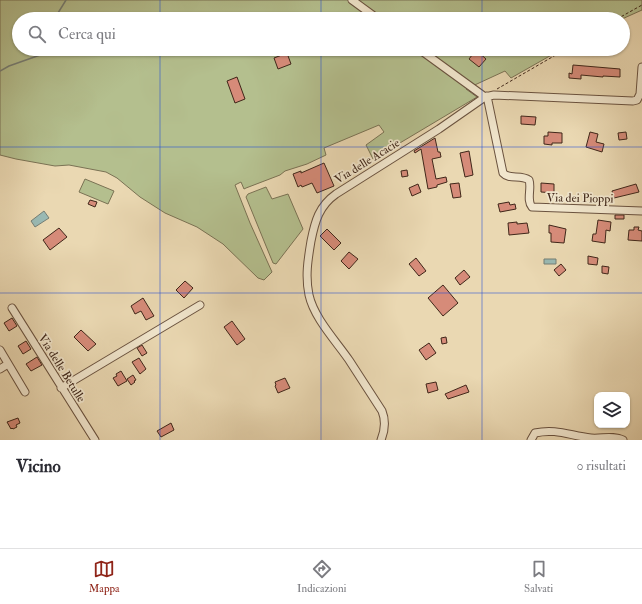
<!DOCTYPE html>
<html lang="it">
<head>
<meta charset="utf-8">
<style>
	body { margin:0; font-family:"IM FELL Double Pica",serif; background:#f7f7f7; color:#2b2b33 }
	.controls { position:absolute; right:12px; bottom:12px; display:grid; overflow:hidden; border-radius:8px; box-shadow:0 1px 3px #0004 }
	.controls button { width:36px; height:36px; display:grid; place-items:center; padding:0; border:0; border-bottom:1px solid #e1e1e2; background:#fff; color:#2b2b33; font:20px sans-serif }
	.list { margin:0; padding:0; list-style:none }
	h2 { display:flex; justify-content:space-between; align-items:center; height:52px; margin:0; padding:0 16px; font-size:17px }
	h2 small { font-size:13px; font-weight:400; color:#7c7c81 }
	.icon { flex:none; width:22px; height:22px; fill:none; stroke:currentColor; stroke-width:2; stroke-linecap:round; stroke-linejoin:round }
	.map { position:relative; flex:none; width:642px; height:440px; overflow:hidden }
	.search { position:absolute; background:#fff; box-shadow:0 1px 3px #0004; left:12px; right:12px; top:12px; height:44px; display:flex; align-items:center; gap:10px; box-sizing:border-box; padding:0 14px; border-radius:22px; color:#7c7c81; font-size:15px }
	.sheet { height:108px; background:#fff }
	nav { display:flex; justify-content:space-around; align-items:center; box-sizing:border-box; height:56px; border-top:1px solid #e1e1e2; background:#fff; font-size:11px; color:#7c7c81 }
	nav a { display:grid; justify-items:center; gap:2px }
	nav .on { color:#8f2418 }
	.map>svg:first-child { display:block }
</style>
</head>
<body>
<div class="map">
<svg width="642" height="440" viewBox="0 0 642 440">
	<rect width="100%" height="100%" fill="#ead8b2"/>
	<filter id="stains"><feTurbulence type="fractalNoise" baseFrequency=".005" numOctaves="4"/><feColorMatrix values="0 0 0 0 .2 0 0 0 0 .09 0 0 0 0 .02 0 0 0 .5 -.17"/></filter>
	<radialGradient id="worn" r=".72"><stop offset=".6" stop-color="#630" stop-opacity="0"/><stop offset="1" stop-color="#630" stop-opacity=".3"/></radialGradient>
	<path fill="#b4bf8e" stroke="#7a7254" d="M0,0h642v10l-20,9h-603v30h543l-51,29 -6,-7 -39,18 11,8 -104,62 -7,-14 18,-13 -5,-7 -55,23 2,7 -19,9 -22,7 -5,4 -34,13 -2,1 -3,-7 -6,3 15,38 22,49 -8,8 -6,-2 -35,-34 -26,-17 -32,-14 -25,-16 -23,-19 -11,-6 -37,-7 -14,1 -39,-7 -16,-4z
		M85,179l29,12 -6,13 -29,-12z
		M266,187l6,12 16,-5 15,35 -27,35 -3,-1 -27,-66 2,-3z"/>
	<path fill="#99b9b3" stroke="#757e75" d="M44,211l5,7 -14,9 -4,-6z
		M544,259h12v5h-12z"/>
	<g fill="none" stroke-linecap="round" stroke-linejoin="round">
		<path stroke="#757e75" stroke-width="1.5" d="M58,19v-6l8,-13
			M0,71l9,-5 48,-17"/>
	</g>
	<path fill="#d68b79" stroke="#3f2619" d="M476,50l10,9 -7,8 -10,-8z
		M287,53l4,11 -13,5 -4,-11z
		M573,65l47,4v8l-17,-1v1l-22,-2v4l-12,-1v-5l3,1z
		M237,77l8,22 -10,4 -8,-22z
		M521,116l15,1 -1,8 -14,-1z
		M548,132l14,1v10h-10v2l-8,-1v-8h4z
		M590,132l8,2 -2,8 8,2 -2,8 -16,-5z
		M626,132l1,7 -8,1 -1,-7z
		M435,138l3,14h2l1,5 -9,2 4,20 10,-2 1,5 -10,3v2l-9,2 -7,-40 -6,4 -1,-2z
		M469,151l4,24 -8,2 -5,-24z
		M324,163l10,23 -17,7 -5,-10 -10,4 -1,-2 -3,2 -5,-13 8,-3v2z
		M407,170l1,6 -6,1 -1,-6z
		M459,183l2,14 -8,1 -3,-14z
		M541,183l13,1v9l-13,-1z
		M418,184l3,8 -9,4 -3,-8z
		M636,184l3,8 -25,6 -2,-7z
		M90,200l7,2 -2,5 -7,-3z
		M509,202l1,3 5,-1 1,5 -16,3 -2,-8z
		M615,215h9v4h-9z
		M598,220l13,2 -1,9 -4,-1 -1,13 -13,-2 1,-7h3z
		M517,222v2l10,-1 2,10 -20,2 -1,-12z
		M549,225l17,4 -2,14 -13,-1v-9h-2z
		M634,227h5l-1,3 4,1v10l-14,-1 1,-10h5z
		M59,228l8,9 -17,13 -7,-10z
		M327,229l14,14 -7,7 -14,-14z
		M349,252l9,7 -9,10 -8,-8z
		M588,256l10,2 -1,7 -9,-1z
		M416,258l10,13 -7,5 -10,-12z
		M561,264l5,6 -7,6 -5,-6z
		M602,266l7,1 -1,7 -6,-1z
		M464,270l6,7 -10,8 -5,-7z
		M185,281l8,7 -9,10 -8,-8z
		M443,285l15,18 -15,13 -15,-18z
		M143,298l11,18 -8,4 -5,-9 -6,3 -4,-8z
		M12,318l5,8 -8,5 -5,-8z
		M232,321l13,18 -8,6 -13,-18z
		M81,330l15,14 -8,7 -14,-14z
		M446,337l1,6 -5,1 -1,-6z
		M26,341l5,8 -8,5 -5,-8z
		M429,343l7,10 -10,7 -7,-10z
		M142,345l5,8 -5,3 -5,-8z
		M37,357l5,8 -11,6 -5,-7z
		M139,358l7,11 -6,5 -8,-12z
		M121,371l6,10 -9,5 -5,-8 4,-2 -1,-2z
		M133,375l3,5 -2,1 1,1 -4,3 -4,-6z
		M285,378l5,10 -12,5 -3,-7 1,-1 -1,-3z
		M436,382l2,8 -10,3 -2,-9z
		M466,385l3,7 -21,7 -3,-5z
		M18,418l2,5 -4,2 1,2 -4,2 -1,-1 -1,1 -4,-7z
		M171,423l3,7 -13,7 -4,-6z"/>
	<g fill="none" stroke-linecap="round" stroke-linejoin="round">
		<defs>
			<path id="minor" d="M352,0l26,19
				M419,49l66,48
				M487,96l16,77c6,7 18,1 26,7 3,8 -3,20 3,27l110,4
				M12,308l83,132
				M0,350l25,42
				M0,369l8,-5
				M61,388l139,-83
				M381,440c4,-10 5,-19 1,-29 -11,-17 -22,-34 -33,-51 -13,-19 -35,-42 -40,-65 -4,-19 -1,-36 2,-54 4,-20 8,-35 25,-47l103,-65 46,-32 9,-2 139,6 4,-1 3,-6 2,-27
				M531,440l4,-7c21,-5 36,3 56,5 11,1 22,-3 32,2"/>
		</defs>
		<use href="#minor" stroke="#6a523f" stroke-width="9"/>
		<path stroke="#3f2619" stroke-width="1" stroke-dasharray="3 2" stroke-linecap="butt" d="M617,19l25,-14
			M497,89l69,-40"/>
		<use href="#minor" stroke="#f1e6cd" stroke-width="7"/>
	</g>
	<path fill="none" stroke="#1d4ed8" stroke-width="1" stroke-opacity="0.55" d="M160,0v19M321,0v19M482,0v19M160,49v391M321,49v391M482,49v391M0,147h642M0,293h642"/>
	<g text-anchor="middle" stroke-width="3.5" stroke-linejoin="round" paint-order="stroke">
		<g font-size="12" fill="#3f2619" stroke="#f1e6cd">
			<text transform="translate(367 161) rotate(-32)" y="4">Via delle Acacie</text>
			<text transform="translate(580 198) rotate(1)" y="4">Via dei Pioppi</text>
			<text transform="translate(62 368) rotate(58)" y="4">Via delle Betulle</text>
		</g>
	</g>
	<rect width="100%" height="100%" filter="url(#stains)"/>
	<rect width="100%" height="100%" fill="url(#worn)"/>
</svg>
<div class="controls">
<button><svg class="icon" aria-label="layers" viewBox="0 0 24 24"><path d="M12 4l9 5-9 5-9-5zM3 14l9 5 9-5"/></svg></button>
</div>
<div class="search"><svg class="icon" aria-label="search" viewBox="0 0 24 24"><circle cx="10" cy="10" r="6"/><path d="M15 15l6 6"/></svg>Cerca qui</div>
</div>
<section class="sheet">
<h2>Vicino<small>0 risultati</small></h2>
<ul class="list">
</ul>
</section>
<nav>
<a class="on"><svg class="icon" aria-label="map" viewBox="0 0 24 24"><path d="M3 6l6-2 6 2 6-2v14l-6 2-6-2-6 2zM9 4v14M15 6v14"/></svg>Mappa</a>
<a><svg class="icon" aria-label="directions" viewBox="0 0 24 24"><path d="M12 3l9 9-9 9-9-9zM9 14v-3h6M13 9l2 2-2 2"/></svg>Indicazioni</a>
<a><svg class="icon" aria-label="saved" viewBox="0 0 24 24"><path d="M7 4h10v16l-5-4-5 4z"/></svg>Salvati</a>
</nav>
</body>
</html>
